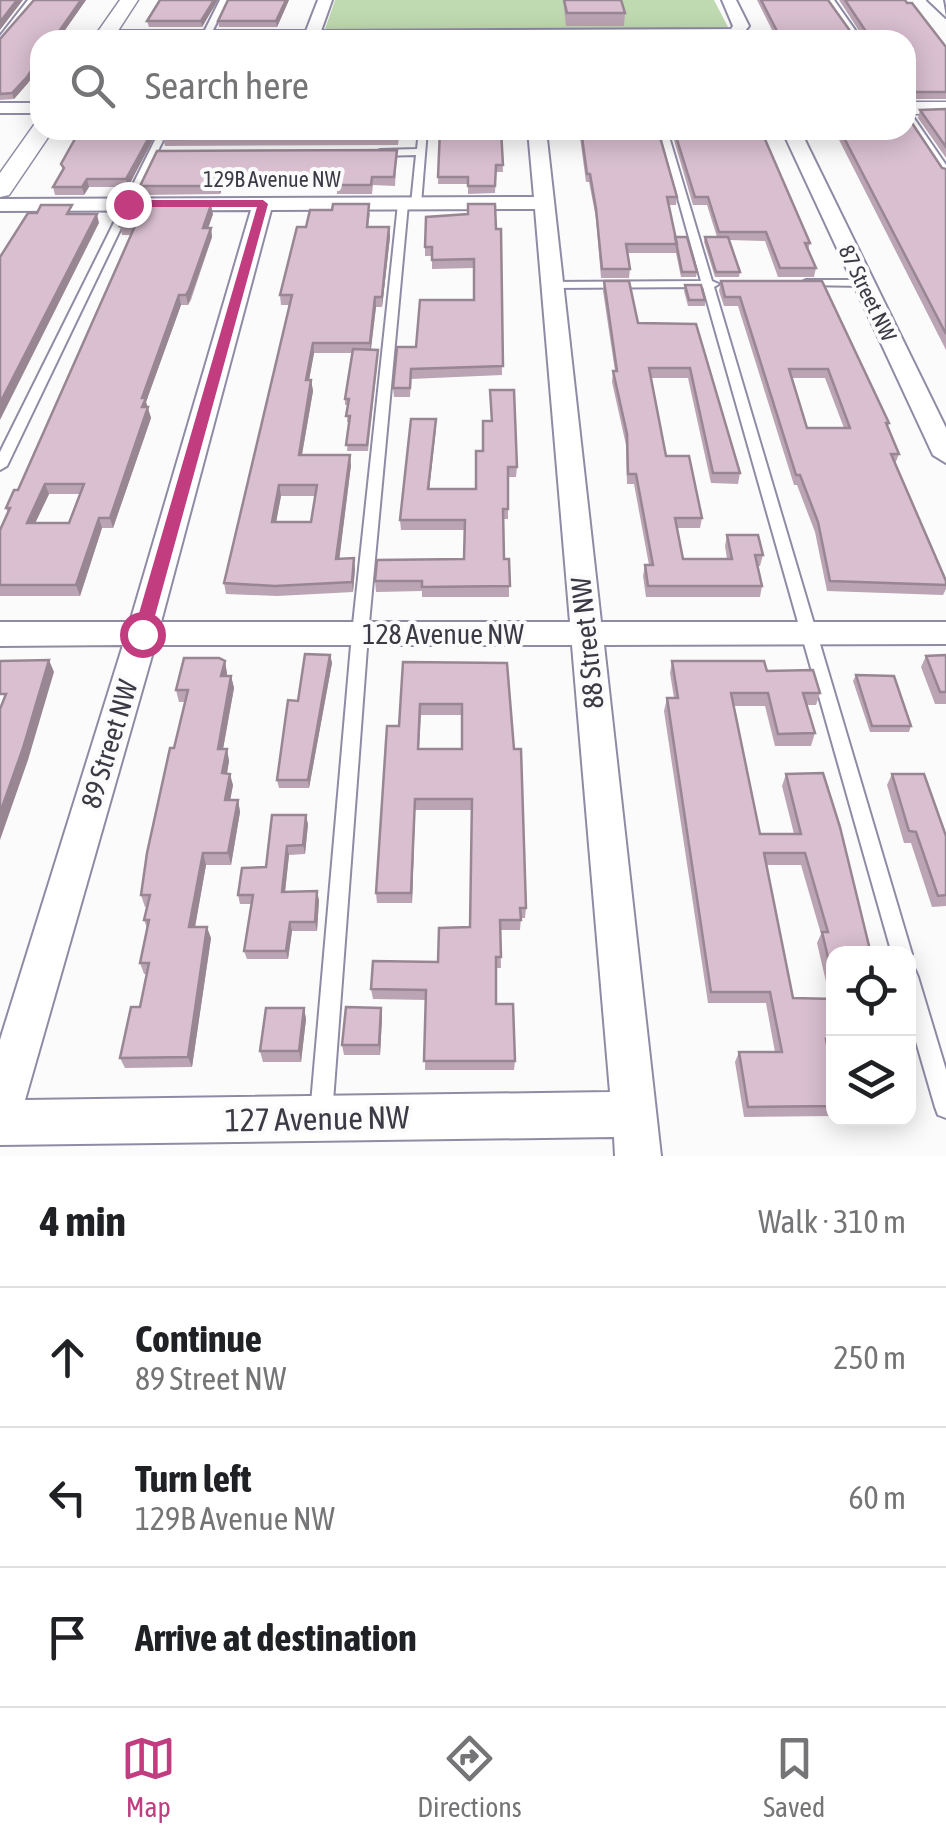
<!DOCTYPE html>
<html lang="en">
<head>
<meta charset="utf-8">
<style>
	body { margin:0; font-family:"Asap Condensed",sans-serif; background:#f2f2f2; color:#202124 }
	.controls { position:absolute; right:30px; bottom:30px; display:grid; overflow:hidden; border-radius:20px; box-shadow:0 5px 25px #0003 }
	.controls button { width:90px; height:90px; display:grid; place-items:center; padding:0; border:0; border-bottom:2px solid #e0e0e0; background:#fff; color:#202124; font:50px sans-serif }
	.stop { position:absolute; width:30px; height:30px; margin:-22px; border:8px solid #c13d80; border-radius:50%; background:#fff }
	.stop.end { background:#c13d80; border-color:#fff; box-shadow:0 2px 10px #0008 }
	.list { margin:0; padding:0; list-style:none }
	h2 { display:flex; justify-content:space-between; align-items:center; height:130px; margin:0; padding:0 40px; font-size:42px }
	h2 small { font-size:32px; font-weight:400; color:#757577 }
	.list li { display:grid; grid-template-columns:65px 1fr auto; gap:30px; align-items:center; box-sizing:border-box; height:140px; padding:0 40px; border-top:2px solid #e0e0e0 }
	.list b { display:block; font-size:38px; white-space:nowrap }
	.list p { margin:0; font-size:32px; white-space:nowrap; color:#757577 }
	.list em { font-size:32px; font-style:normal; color:#757577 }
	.icon { flex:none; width:55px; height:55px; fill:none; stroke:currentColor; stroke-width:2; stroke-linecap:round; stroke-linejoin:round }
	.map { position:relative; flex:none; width:946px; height:1156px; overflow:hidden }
	.search { position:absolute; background:#fff; box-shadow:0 5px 25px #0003; left:30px; right:30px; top:30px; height:110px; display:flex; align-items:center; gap:25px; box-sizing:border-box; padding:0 35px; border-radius:30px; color:#757577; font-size:38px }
	.sheet { height:550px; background:#fff }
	nav { display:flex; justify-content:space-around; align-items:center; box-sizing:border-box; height:140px; border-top:2px solid #e0e0e0; background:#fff; font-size:28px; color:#757577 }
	nav a { display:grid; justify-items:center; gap:5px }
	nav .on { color:#c13d80 }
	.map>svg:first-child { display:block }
</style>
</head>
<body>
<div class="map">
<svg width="946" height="1156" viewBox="0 0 946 1156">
	<rect width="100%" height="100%" fill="#fbfbfb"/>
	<path fill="#bfd9b0" d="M335,0h379l14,27 -9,3 -387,1 -7,-2z"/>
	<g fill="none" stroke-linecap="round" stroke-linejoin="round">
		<defs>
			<path id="service" d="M28,0h8l-36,43v-7z
				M220,0h8l-20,40h-8z
				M826,0h8l28,40h-8z
				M906,110l3,1 37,54v10l-3,-1 -37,-55z
				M160,130h8l-161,336 -7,4v-18z
				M419,130h8l-6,74 -5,3 -5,-3 5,-49 -36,1 -5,-3 5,-3 37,-1z
				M659,130h8l45,151 7,3 -5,3 198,667 -4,7v-7h-16l-189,-667 -151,1 -6,-3 6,-3 149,-1z
				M403,201l5,3 -40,430 -36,481 -3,8 -8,3 -8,-3 -3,-8 42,-481 46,-430z
				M806,280h58l6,3 -6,3 -62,-1 -2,-2z
				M908,968l7,2 3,7 28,93v48l-8,-3 -3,-8 -27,-93z"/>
			<path id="minor" d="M318,0h14l-11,31 410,-2 2,-3 -11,-26h14l13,26 -8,10 -24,4h-614l-6,-4 8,-5h201z
				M928,0h15l3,17z
				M0,103h40v10h-40z
				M528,130h18l55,492h345v22l-342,1 57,511h-46l-1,-19 -614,8v-105l123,-395 -123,1v-24h130l121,-412 -251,1v-12l534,-2zM535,209l35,413h-409l110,-412zM155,645h417l38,447 -585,8z
				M782,130h18l146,298v35l-13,-8z"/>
			<path id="tertiary" d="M120,0h18l-26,40h-20z
				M906,102h40v12h-40z
				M40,124v6h13l-44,65 -9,2v-24l34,-48z"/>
		</defs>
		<use href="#service" stroke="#908ba5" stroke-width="4"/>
		<use href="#minor" stroke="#908ba5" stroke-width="4"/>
		<use href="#tertiary" stroke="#908ba5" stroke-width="3"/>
		<use href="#service" fill="#fff" fill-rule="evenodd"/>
		<use href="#minor" fill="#fff" fill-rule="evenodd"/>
		<use href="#tertiary" fill="#fff" fill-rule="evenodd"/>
	</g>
	<path fill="#bba4b3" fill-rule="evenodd" d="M34,0h52l-28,40h-18v27l-12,16 -14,16 -14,1v-61z
		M160,0h58l-16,27h-53l-2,-6z
		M289,0l-12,27h-58l-1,-6z
		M563,0h58l4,13 -1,13h-58z
		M757,0h71l25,35 8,-1 -22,-34h66l41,47v52h-40v-59l-131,-4z
		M946,109v49l-28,-40 2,-8z
		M80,130h78l-30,57h-39l-5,8h-29l-2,-8 10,-17 -2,-6z
		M430,130h71l2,42h-7l-1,21 -27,1v-10h-30l2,-53z
		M579,130h79l19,67 -1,8h-8l7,32 22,35 -1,5h-15l-5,-24h-48l2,16 -1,9h-28l-5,-60 -7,-36h-3z
		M671,130h90l49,113 -2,7 8,18 -2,9h-36l-13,-36 -36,-1 11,32 -1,5h-24l-11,-35 1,-5h12l-10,-32h-14z
		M834,130h72l36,38 4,1v181z
		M400,131l-2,14 -233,1 -2,-7z
		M397,150l-2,36 -22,-1 -1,9h-35v-12l-113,1 -4,11 -78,1 -2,-9z
		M370,213l-2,14h21l1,10 -8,70h-6l-5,43 7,6 -10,95h-21l2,-29h-2l1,-17h-3v-6l7,-46h-38l-5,27h2l2,11 -11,64 49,10 -12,94 16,10 -2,23 -76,4 -51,-2 -2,-11 66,-278h-9l-1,-10 26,-68zM281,496h34l-4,26h-35z
		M213,214l-5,14h3l1,9 -21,63 -3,5h-7l-35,97 5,16 -38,110h-11l-22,68h-80v-66l8,-17 -2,-5 12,-18 113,-255h-9l-2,-9zM49,494h31l-11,29h-34z
		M496,229h5l1,146 -91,4 -1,18h-16l-1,-9 23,-41 58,-47v-32l-42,1v-13h-7v-9z
		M604,281l34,42 58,1 44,149 -2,11 -27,-1 -23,-105h-37l15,78 36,62 -2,10h-23l6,31h44l-2,-13 2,-11 36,20 -3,11h-3l5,20 -2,11h-114l-3,-21 2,-11h4l-15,-81h-7l-1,-39 -14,-63 1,-11h2l-12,-80z
		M721,281h101l67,142 -1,4 11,27 -4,10 51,117v8l-3,6 -116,-4 -12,-59 -18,-47h-3l-56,-179h-14l-5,-15zM792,378h33l19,50h-37z
		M685,285l20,15v6h-17l-4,-15z
		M490,390l27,77 -1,10h-8v42h-5l1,40h5v38h-87v-6l-46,1 -1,-11 89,-22 1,-29h-64l-1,-10 36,-101 -7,70h47l7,-38 8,-30z
		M330,655l2,8 -23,125h-30l-2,-8 21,-79z
		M946,655v49h-11l-14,-37 5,-11z
		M225,661l2,15h4l3,12 -11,61h4l2,12 -2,12 6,12 -3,15h8l2,12 -9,53h-25l-11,62 16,11 -19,129 -67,1 -5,-10 20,-51 6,-33h-2l-4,-11 7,-35 -3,-8 3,-13h-2l-4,-12 45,-193h-7l-3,-12z
		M672,661l95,10 53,22 -4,12h-10l9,28 -4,13h-36l-10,-40h-32l27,128h34l-12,-48 4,-12 48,180v96h-6l6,30 -1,36 -89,1 -9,-55 4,-10h36l-9,-49h-58l-44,-292 3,-13h7l-4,-25zM766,865h35l20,69 -4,9 13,56 -37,-1z
		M403,662l104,1 19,245 -1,10h-4l-1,12h-20l1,38h-5v36l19,57 -1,9h-89l1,-70 -53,-1 -2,-10 67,-27 32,-35 2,-117h-57l-3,93h-35l-1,-10 23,-167zM421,715h41v34h-43z
		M856,675l55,51 -2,6h-39l-17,-51z
		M892,774l54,62v70l-14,1 -21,-64h-7l-17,-58z
		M308,824l-3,30 -16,1 -4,37 34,8 -2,31h-25l-4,28h-41l-3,-8 8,-47h-12l-2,-9z
		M304,1008l2,11 -5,43h-38l-3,-11z
		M381,1008l1,10 -2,37h-36l-2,-10z"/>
	<path fill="#988692" d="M17,0h6l-23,30v-8z
		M81,0h5l-28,40h-5z
		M214,0h4l-16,27 -1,-6z
		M286,0h3l-12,27 -1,-6z
		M40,58v9l-12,16 -14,16 -2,-6z
		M153,130h5l-30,57 -2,-8z
		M222,174l2,9 -4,11 -2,-8z
		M87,179l2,8 -5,8 -2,-8z
		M211,205l2,9 -8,23 -2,-9z
		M97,214l2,9 -99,197v-17z
		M389,227l1,10 -8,70v-10z
		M211,228l1,9 -24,68 -2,-10z
		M179,295l2,10 -35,97 5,16 -38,110 -3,-10 35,-100 -3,-20z
		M375,297l1,10 -6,47v-11z
		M313,343l1,10 -7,38 -1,-11z
		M311,380l2,11 -13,74 -1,-10z
		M436,419v10l-8,70v-10z
		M350,455l1,10 -13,105 -2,-11z
		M45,484l4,10 -19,40 -3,-11z
		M279,485l2,11 -7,37 -2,-11z
		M99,518l3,10 -22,68 -4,-11z
		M354,558l1,11 -2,23 -1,-10z
		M330,655l2,8 -23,125 -1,-8z
		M49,660l5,12 -26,88 -28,80v-27z
		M225,661l2,12 -3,15 -3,-12z
		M231,676l3,12 -13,72 -3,-11z
		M227,749l2,12 -4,24 -3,-12z
		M230,774l3,11 -5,27 -3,-12z
		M415,799v11l-3,93 -1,-10z
		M238,800l2,12 -9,53 -3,-12z
		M306,815l2,9 -3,30 -2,-9z
		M287,846l2,9 -5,46 -2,-9z
		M203,853l3,12 -13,73 -4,-11z
		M317,891l2,9 -2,31 -2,-9z
		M290,922l2,9 -4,28 -2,-8z
		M207,927l4,11 -19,129 -4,-10z
		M304,1008l2,11 -5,43 -2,-11z
		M381,1008l1,10 -2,37 -1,-10z"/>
	<path fill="#d9bfd0" stroke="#988692" stroke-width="2.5" fill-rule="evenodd" d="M0,0h17l-17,22z
		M34,0h47l-28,40h-13v18l-13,19 -15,16 -12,1v-55z
		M160,0h54l-13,21h-54z
		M228,0h58l-10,21h-58z
		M564,0h57l4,13h-58z
		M761,0h67l25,35 14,-2 -22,-33h60l2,3h5l34,44v45h-40v-52h-156l29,-5z
		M570,36l105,4h-105z
		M138,37l230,3h-232z
		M946,109v38l-26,-37z
		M906,114l36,54 4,1v165l-106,-204h66z
		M80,130h73l-27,49h-39l-5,8h-29l11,-19 -3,-4z
		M167,130h232l-1,8 -235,1z
		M440,130h61l2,35h-7l-1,21h-27v-9h-30z
		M581,130h77l19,67h-10l10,47h-51l4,25h-28l-6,-60 -6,-35h-3z
		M674,130h87l49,113h-5l11,25h-36l-14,-36h-47l-11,-35h-13z
		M397,150l-3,27h-22l-1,8h-34l2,-11h-117l-4,12h-78l17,-35z
		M333,204h36l-2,23h22l-7,70h-7l-5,46h-57l-7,37h5l-12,75h51l-14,104 18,-1 -2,24 -77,4 -51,-3 68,-288h-12l17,-68h9l4,-17h22zM279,485h38l-6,37h-39z
		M468,204h27l1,25h5l2,137 -92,3 -1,19h-17l4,-41h19l4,-47h54v-41l-42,1v-13h-7l1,-30 42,-3z
		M41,205h31l-5,9h30l-97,189v-146l28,-44h9z
		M130,205h81l-8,23h8l-22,62 -3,5h-7l-37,103h4l-4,9h6l-38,111h-11l-23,67h-76v-55l10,-22h-4l8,-18h4l117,-264h-15zM45,484h39l-15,39h-42z
		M675,237h12l10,35h-15z
		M705,237h23l12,35h-24z
		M604,281h25l9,42 58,1 44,149h-27l-23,-105h-41l17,88h23l13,62h-27l8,41h49l-5,-24h31l5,20h-8l7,31h-114l-3,-21h8l-17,-91h-8l-1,-40 -14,-63h4z
		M721,281h101l67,142h-3l13,31h-8l55,127v4l-116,-4 -12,-59 -18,-47h-4l-56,-178h-15zM789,369h39l22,59h-43z
		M685,285h16l4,15h-16z
		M353,349l25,1 -11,95h-21l4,-29h-4l3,-17h-4z
		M490,390h24l3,77h-9v42h-5l1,50h5l1,27 -88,1v-6h-47l2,-21 87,-1 1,-39h-65l11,-101h25l-8,70h48v-38h7v-30h9z
		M305,654l25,1 -22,125h-31l11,-80 10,1z
		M946,655v37h-6l-14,-36z
		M184,658h35l6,3 -4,15h10l-13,73h9l-5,24 8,1 -5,26h13l-10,53h-25l-14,74h18l-19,130 -68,1 11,-51h9l9,-44h-9l9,-43h-5l6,-25h-9l6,-42 23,-105h4l14,-58h-12z
		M49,660l-26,88 -23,65v-104l6,-15h-6v-33z
		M672,661h92l3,10 46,-1 7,23h-17l12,40 -37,1 -10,-41h-37l29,141h41l-15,-60 37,-1 17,54 31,127h-37v29l-12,-51h6l-23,-79h-41l29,145 41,1v40h-8l8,41v26l-86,1 -9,-55h43l-12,-60h-59l-44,-294h11z
		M403,662l104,1 7,86h7l5,159h-6l1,12h-21l1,37h-5v47h17l2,57h-91l2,-71 -55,-1 2,-28 65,1 1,-34 31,-1 2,-128h-57l-4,94h-35l11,-167h12zM420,704h42v45h-44z
		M856,675l38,1 17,50h-39z
		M892,774h32l22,62v59l-8,1 -22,-64 -7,-1z
		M272,815h34l-3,30 -16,1 -5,46 35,-1 -2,31h-25l-4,29h-42l9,-56h-15l4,-27 24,-1z
		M346,1007l35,1 -2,37h-37z
		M266,1008h38l-5,43h-39z"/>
	<path fill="#c13d80" d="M263,200l5,4 -118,430 -8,6 -9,-6 124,-427h-129l-6,-3 6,-4z"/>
	<g text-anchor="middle" stroke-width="8" stroke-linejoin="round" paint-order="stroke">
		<g font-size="22" fill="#3c3a45" stroke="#fbfbfb">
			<text x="272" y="187">129B Avenue NW</text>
			<text transform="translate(868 293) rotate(64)" y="8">87 Street NW</text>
		</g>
		<g font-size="28" fill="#3c3a45" stroke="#fbfbfb">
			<text x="443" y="644">128 Avenue NW</text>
			<text transform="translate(587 643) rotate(-96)" y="10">88 Street NW</text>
			<text transform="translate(109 744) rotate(-73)" y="10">89 Street NW</text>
		</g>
		<g font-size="32" fill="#3c3a45" stroke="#fbfbfb">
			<text transform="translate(317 1119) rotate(-1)" y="11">127 Avenue NW</text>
		</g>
	</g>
</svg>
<div class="controls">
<button><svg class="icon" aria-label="locate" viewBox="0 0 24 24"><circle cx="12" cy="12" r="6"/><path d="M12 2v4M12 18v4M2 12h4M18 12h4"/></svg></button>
<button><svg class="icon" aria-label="layers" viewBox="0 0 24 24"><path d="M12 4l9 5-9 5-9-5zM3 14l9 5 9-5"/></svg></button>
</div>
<div class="stop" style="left:142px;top:634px"></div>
<div class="stop end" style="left:128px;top:204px"></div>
<div class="search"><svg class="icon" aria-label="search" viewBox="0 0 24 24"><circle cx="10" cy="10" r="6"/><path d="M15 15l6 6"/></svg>Search here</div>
</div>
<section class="sheet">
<h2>4 min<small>Walk · 310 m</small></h2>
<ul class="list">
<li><svg class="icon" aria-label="ahead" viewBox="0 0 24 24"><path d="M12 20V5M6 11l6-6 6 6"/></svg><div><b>Continue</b><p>89 Street NW</p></div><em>250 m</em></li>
<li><svg class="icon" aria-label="left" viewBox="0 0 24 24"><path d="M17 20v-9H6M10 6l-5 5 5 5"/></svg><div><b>Turn left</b><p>129B Avenue NW</p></div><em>60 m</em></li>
<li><svg class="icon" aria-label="arrive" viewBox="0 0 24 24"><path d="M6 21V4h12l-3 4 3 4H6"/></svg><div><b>Arrive at destination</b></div></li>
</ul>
</section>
<nav>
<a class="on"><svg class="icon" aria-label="map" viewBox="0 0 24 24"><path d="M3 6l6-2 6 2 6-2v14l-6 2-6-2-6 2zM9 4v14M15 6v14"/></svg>Map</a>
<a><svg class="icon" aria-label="directions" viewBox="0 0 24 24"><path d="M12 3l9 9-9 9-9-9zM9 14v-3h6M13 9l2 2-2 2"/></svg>Directions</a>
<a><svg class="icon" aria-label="saved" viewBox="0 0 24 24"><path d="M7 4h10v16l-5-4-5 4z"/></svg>Saved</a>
</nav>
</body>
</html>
